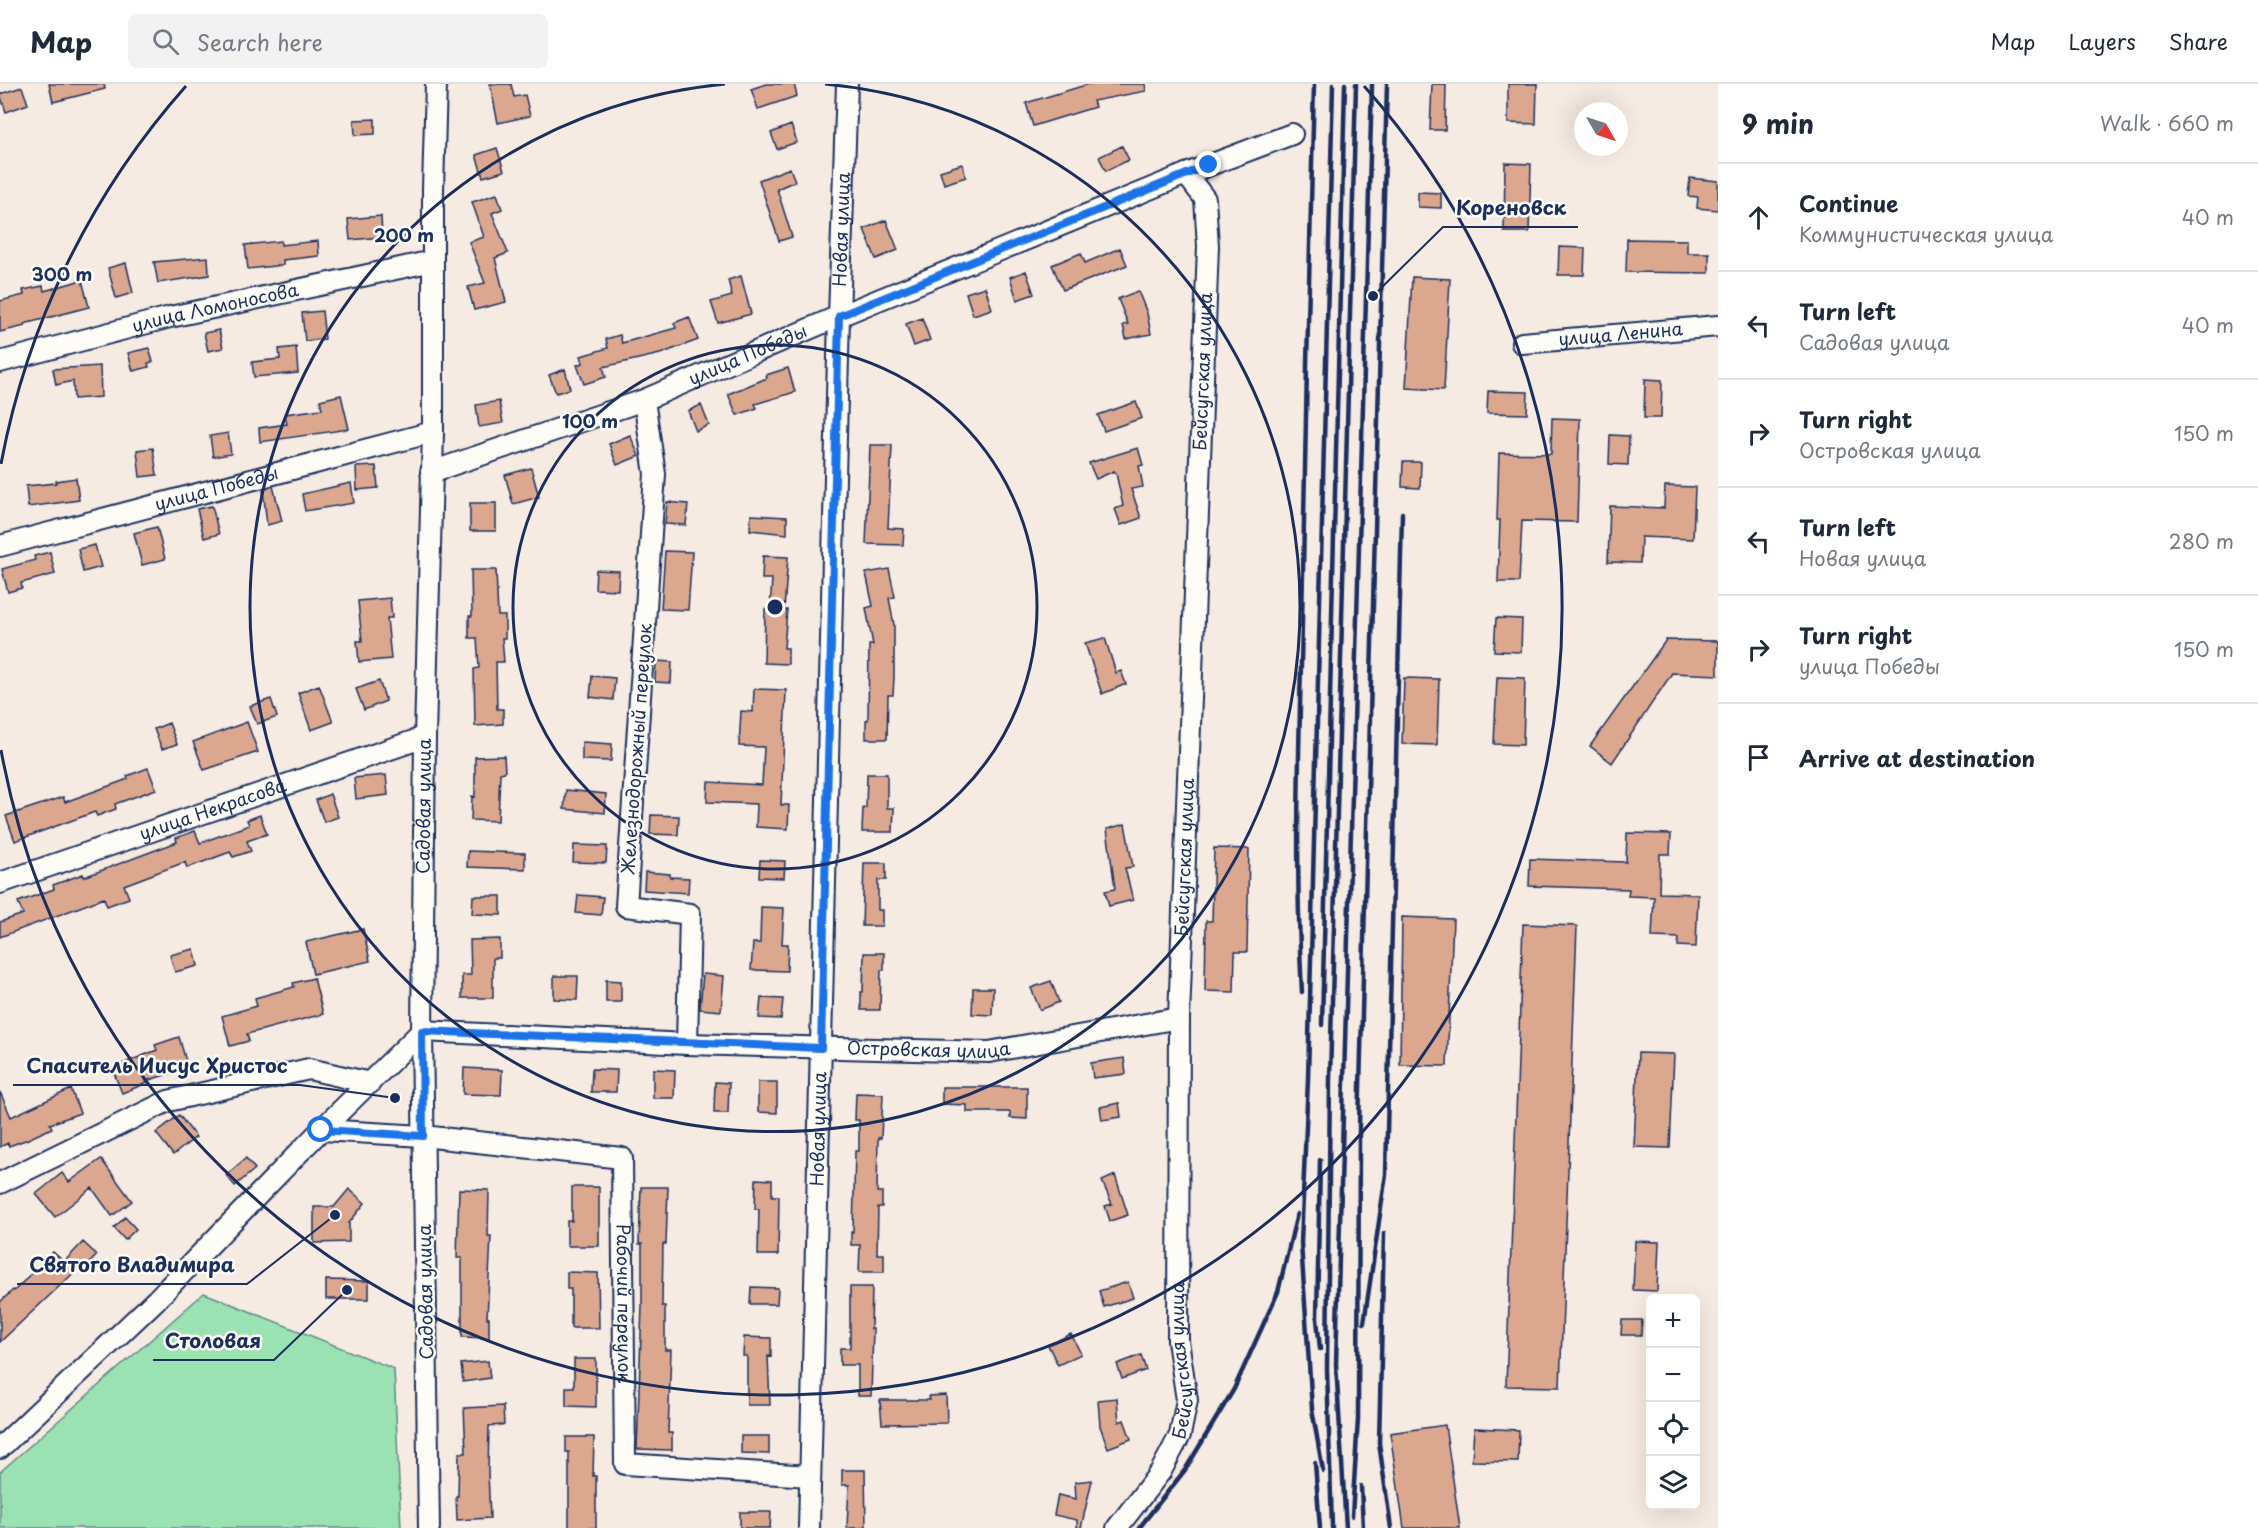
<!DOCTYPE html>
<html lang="en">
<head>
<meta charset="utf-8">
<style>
	body { margin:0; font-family:"Playpen Sans",sans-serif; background:#f2f2f3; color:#1f2937 }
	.controls { position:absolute; right:18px; bottom:18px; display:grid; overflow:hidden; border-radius:9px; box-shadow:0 6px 24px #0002 }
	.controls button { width:54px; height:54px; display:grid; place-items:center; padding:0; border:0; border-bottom:2px solid #e0e1e3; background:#fff; color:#1f2937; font:30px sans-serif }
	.compass { position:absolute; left:1574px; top:18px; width:54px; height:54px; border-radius:50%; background:#fff; box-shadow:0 6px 24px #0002; rotate:129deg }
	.stop { position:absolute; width:18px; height:18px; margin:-14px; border:4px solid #1a73e8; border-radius:50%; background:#fff }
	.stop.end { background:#1a73e8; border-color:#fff; box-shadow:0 2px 6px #0008 }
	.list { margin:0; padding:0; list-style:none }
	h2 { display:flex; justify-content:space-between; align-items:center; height:78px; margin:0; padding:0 24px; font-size:26px }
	h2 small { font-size:20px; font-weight:400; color:#747a83 }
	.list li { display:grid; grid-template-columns:39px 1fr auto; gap:18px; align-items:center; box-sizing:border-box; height:108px; padding:0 24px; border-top:2px solid #e0e1e3 }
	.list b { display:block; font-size:22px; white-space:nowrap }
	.list p { margin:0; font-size:20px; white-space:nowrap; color:#747a83 }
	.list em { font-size:20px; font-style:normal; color:#747a83 }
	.icon { flex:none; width:33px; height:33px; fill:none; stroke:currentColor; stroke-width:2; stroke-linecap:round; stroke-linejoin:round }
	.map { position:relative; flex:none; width:1718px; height:1444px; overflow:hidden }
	header { display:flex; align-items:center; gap:36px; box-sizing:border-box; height:84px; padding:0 30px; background:#fff; border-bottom:2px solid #e0e1e3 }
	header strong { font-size:28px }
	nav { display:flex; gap:33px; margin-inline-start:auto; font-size:21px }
	.search { width:420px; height:54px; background:#f2f2f3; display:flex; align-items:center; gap:15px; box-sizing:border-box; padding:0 21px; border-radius:9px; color:#747a83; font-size:22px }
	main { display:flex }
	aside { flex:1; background:#fff }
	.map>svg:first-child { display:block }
</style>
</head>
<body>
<header>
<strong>Map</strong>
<div class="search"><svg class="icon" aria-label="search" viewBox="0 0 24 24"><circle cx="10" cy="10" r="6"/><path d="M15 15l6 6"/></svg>Search here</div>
<nav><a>Map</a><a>Layers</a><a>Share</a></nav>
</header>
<main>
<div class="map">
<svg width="1718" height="1444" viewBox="0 0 1718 1444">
	<rect width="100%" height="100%" fill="#f6ebe2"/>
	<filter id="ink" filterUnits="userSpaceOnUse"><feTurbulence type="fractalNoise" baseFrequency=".0167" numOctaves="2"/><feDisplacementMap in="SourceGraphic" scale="12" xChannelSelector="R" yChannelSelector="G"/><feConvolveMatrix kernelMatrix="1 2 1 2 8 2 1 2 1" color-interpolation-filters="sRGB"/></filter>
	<g filter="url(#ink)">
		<path fill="#9ae2b1" stroke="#5a8888" stroke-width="1.5" d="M204,1209l190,76 7,159h-401v-56z"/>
		<path fill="#dba88f" stroke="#1b2f5e" stroke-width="1.5" d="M49,0h55l1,5 -52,13z
			M490,0h21l3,13 11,-2 5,21 -32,7z
			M766,0h28l3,12 -39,13 -7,-20z
			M1089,0h56l1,7 -53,10 2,6 -62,19 -7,-23z
			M1432,0h14l-1,46h-15z
			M1508,0h29l-1,40 -28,-1z
			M22,3l6,17 -22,8 -6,-18z
			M375,35v15l-20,1 -1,-15z
			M791,41l6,17 -20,7 -6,-16z
			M1122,62l7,14 -23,11 -7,-14z
			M497,64l7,23 -21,6 -7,-22z
			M1505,79l26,1 -2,68h-25z
			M962,80l4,13 -22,7 -4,-13z
			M790,84l5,13 -18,8 15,48 -13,4 -20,-61z
			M1690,94l28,3v29l-21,-2 1,-11 -10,-1z
			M1418,108l23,1v15l-23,-1z
			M497,110l5,15 -10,4 16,40 -13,5 11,44 -32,8 -6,-23 17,-4 -16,-41 15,-5 -12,-35z
			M381,132l1,21 -32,3 -2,-21z
			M886,136l12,30 -22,9 -12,-30z
			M1627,155l60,1v13h22v20l-83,-1z
			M281,157v4l37,-4 1,15 -36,4v5l-35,4 -3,-24z
			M1559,163l26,1 -1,27h-26z
			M1120,164l7,17 -64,25 -11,-25 29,-12 4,10z
			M208,173l1,18 -51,8 -4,-21z
			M126,179l7,30 -17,5 -8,-30z
			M1026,187l8,23 -17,6 -7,-23z
			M741,192l10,38 -33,9 -7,-21 21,-6 -4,-16z
			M1412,193l38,2 -6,111 -38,-2z
			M82,196l7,27 -65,17 1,2 -25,6v-31l24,-6 -1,-5 20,-4 1,5z
			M985,203l7,22 -19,6 -7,-22z
			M1138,207l9,22 4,21 -25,5 -3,-14 5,-1 -10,-25z
			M322,227l3,28 -20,2 -3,-28z
			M689,233l9,23 -38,14 -57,13 3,10 -22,7 -7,-19 6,-2 -2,-7 27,-8 -2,-9 14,-4 2,8 54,-15 -2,-5z
			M922,234l8,22 -16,6 -8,-22z
			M219,246l4,18 -15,3 -4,-18z
			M296,263l2,26 -44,4 -2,-15 28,-3 -1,-10z
			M149,264l4,14 -5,1 1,4 -16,4 -5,-18z
			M100,282l1,31 -27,2 -1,-18 -17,4 -3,-16z
			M788,284l7,24 -40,12 2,4 -20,7 -9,-21 39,-16 -1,-3z
			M565,285l5,20 -14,4 -7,-18z
			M1645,295l17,1 -1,38h-17z
			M1488,307l40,1 -1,22 -40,-1z
			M341,311l8,34 -89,13 -1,-14 28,-4 -2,-10 37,-5 -2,-9z
			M499,317l4,22 -24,4 -3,-22z
			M1136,318l6,16 -38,13 -6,-16z
			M701,321l8,20 -13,6 -8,-20z
			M1552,334l28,1 -3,103 -55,-1 -3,61h-21l2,-62h-3l2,-67 52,1z
			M228,349l3,21 -18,3 -3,-21z
			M630,351l9,21 -22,9 -8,-21z
			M1610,351l19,1 -1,29 -19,-1z
			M870,361h22l-4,83 16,1 -1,16 -37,-1z
			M153,364l4,27 -17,2 -3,-27z
			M1138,364l5,17 -4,1 4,21 -12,2 10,29 -20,7 -6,-16 8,-3 -7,-33 -2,-2 -18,8 -7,-16z
			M1403,378h18l-1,26 -18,-1z
			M376,382l2,22 -21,2 -1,-23z
			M531,384l8,29 -26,7 -8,-29z
			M76,394l3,22 -51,7 -2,-21 30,-3v-2z
			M351,399l3,20 -49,8 -3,-17z
			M273,402l9,35 -15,4 -4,-36z
			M1665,402l30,1 -2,52 -52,-2 -1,26 -32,-1 2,-56 54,2z
			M667,418l21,2 -2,21 -21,-1z
			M470,419h26v28h-26z
			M212,422l7,28 -15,4 -7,-29z
			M751,431l36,2v17l-37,-4z
			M157,443l8,32 -23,6 -8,-32z
			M95,461l6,22 -18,5 -5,-23z
			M665,467l27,1 -4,58 -27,-1z
			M50,468l5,22 -34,9 1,5 -14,4 -6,-23 33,-9 -1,-4z
			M763,472l25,1 -4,53h3l-3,38h4v16l-24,-1 1,-54h5l2,-30h-10z
			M889,485l6,28 -6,1 5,27v52l-1,18h-5l-1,44h-21v-19h2l1,-75h4l-7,-37 7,-2 -7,-33z
			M471,486h25l2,46h7v22h-3l2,24h-8l1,47h6v15l-28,2 -1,-57 5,-1 -2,-30h-8v-22h3z
			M596,486l23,1 -1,19 -23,-1z
			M390,514l2,20h-5l4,41 -32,3 -2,-21h5l-4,-40z
			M1496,534l26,1 -1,33 -27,-1z
			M1105,554l11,35 5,-2 5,13 -24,10 -17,-51z
			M1666,556l52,1v34l-46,-2 -60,90 -22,-17z
			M656,577l16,1 -1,21 -16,-1z
			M592,592l23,2 -2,22 -23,-3z
			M1497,593l28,1 -2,67 -29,-1z
			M1404,594l35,1 -2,66 -35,-1z
			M379,597l7,20 -22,9 -8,-21z
			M319,601l14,37 -22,8 -13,-37z
			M754,605l32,1 -5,115h8l-1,24 -32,-2 1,-23 -50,-2 1,-20 54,3 2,-38 -25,-1 2,-35 12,1z
			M271,615l6,18 -20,7 -7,-18z
			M247,638l11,30 -54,18 -11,-28z
			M169,639l8,21 -15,5 -8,-20z
			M582,658l30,2 -1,17 -29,-1z
			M504,672l1,16 -5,1 -2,48 -27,-1 1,-24 3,1v-40z
			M148,684l8,21 -41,15 1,5 -19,7 -2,-4 -80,29 -9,-25 57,-19 2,5 63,-23 -1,-3z
			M867,690h20v34h7l-1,24h-31l1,-24h3z
			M386,691l2,20 -32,4 -2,-21z
			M566,706l40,4 -1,19 -41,-4z
			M330,710l8,23 -14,5 -8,-22z
			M260,731l7,19 -20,7 4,10 -18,6 -3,-5 -43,16 -2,-6 -61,23 5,13 -22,8 -3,-8 -104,39v-15l23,-8 -5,-12 36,-13 -1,-4 30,-11 1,3 93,-35 -1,-4 19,-7 5,12 49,-18 -2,-5z
			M651,731l28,1 -1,19 -28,-1z
			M1125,740l8,43 -8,1 8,32 -24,6 -4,-15 10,-2 -8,-60z
			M1627,749l44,1 -1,20h-10l-1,39 39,1 -2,53 -18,-1 1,-8 -27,-1 2,-40 -26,-1 1,-7 -100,-3 1,-27 96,3z
			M574,761l33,1 -1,17 -33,-1z
			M1214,764l35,1 -2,103h-12l-1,40 -29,-1 1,-70h6z
			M468,767l57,2v16l-58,-2z
			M760,776l25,1 -1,17 -25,-1z
			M864,779h22v17h-8v30h4v16h-20z
			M645,788l25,2v3l19,1 -1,15 -44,-3z
			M578,811l25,2 -2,18 -25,-2z
			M473,812h28v19l-29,-1z
			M761,823l23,1 -2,36h6l-1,27 -36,-1 2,-27h7z
			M1402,833l51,2 -6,147 -47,-1z
			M1523,840l54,2 -17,461 -54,-1z
			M363,845l7,32 -57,13 -7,-32z
			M500,855v19h-7v40h-31v-23h9l-1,-35z
			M194,865l4,17 -23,6 -5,-17z
			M864,869h20v17h-3l-1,40h-19v-18h2z
			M703,890l21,2 -3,35 -21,-2z
			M554,892h24l-1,24 -23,-1z
			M314,894l9,36 -76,20 2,7 -19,5 -8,-30 35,-10 -2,-8 39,-11 -1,-4z
			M606,896l15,1v21h-15z
			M1051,897l8,21 -19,8 -9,-22z
			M973,904h20l-1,27 -20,-1z
			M761,914l22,1 -2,20 -22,-1z
			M179,953l9,31 -42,13 1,2 -25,10 -10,-25 45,-18 -2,-5z
			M1638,969l36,1 -4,94 -36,-1z
			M1124,974l2,16 -33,4 -2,-15z
			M464,984l38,2 -1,25 -38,-1z
			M592,985l25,1 -1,22h-25z
			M653,985l22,1 -1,28h-21z
			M715,998l14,1 -1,30h-14z
			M758,998h19v31l-19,-1z
			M942,1003h85v32l-17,-1v-6h-43v-7l-25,-1z
			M71,1005l9,24 -30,11 2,4 -24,11 -19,7 -1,-3 -8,4v-55l11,25z
			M856,1009l27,1 -2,44h-3l-1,54h5v15h-4l-1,47h7v18h-25l1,-27h-9v-13h2l2,-81h4v-31h-4z
			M1119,1019l2,14 -19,3 -2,-13z
			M179,1031l17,22 -23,18 -17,-22z
			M246,1074l9,11 -20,17 -9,-11z
			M101,1075l31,42 -20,15 -20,-28 -37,29 -19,-23 26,-21 7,9z
			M1115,1091l13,40 -18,6 -5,-15 7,-2 -10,-23z
			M756,1095l16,1v16h7l-1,59h-20l1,-46h-4z
			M572,1103h27v59h-32v-25h5z
			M641,1103h27l-2,57h-3l-1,62h3v44h6l-3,83h4v17l-35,-1 5,-143v-62h-3z
			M349,1105l16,14 -16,20v19l-35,1v-36h20z
			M459,1105l30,1 -1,46h3l-4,82h2v20l-27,-1v-79h-5z
			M125,1133l11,12 -11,11 -11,-12z
			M1635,1157l24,1 -2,49 -24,-1z
			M83,1158l14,13 -13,14 -3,-3 -81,76v-40l13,-12 1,1 39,-39 11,10z
			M567,1188l31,1 1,55h-28v-39h-4z
			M326,1196l43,1v18h-43z
			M1128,1198l5,16 -29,9 -5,-16z
			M751,1203l27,1 -1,16h-27z
			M850,1203h22l-1,42h2l-2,67h-13v-31h-18v-17h10z
			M1622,1236h20l-1,15h-20z
			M1071,1250l10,20 -23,11 -10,-20z
			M744,1253l27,1v19l-3,-1 2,49h-23v-49h-4z
			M1141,1271l5,15 -24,9 -5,-15z
			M574,1275h22v48l-30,-1v-19h8z
			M488,1277l2,17 -27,4 -2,-18z
			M946,1311l1,28 -65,1 -2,-24h50l-1,-4z
			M1117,1314l2,24 5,-2 7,19 -23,9 -8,-22 -2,-26z
			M503,1322l1,19 -15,1 -1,46 2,46 -33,2 -1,-24h2l1,-43h7l-2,-45z
			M1445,1341l15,103h-56l-14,-95z
			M1474,1344l45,2 -1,32 -46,-1z
			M741,1352h28v18l-28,-1z
			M566,1353h28l-1,39h3v52h-27v-76h-3z
			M842,1386h23l1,58h-19l2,-43h-7z
			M1092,1396l-11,48h-4v-8l-23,-5 4,-20 18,4 -1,-17z
			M740,1428h31l-1,16h-30z"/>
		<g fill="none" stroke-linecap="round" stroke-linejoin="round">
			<defs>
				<g id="minor">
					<path id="s1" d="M1522,259l196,-17"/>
					<path id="s2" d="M0,278l170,-45 263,-56"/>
					<path d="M644,316l11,74 -29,432 64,8 -3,130"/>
					<path id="s3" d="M431,388l213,-72 195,-84 347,-142 106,-40"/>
					<path id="s4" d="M0,462l433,-114"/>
					<path id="s5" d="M0,799l425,-146"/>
					<path id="s6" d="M422,947l265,13 302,8 190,-34"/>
					<path id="s7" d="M321,1046l102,6 199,22 3,306 185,12"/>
					<path d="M0,1099l168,-82 141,-32 61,14"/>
					<path d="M0,1364l156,-148 165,-170 101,-99"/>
					<path id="s8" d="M429,1444l-7,-497 3,-294 8,-305v-243l3,-105"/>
					<path id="s9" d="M809,1444l30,-1212 8,-232"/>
					<path id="s10" d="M1117,1444l44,-57 19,-36 7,-35 -9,-59 1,-323 29,-772 -3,-47 -19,-25"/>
				</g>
			</defs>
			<use href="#minor" stroke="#1b2f5e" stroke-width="24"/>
			<use href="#minor" stroke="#fdfcf7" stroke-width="20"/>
			<path stroke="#1b2f5e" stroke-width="4.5" d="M1302,908c-7,-123 -3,-246 0,-369 3,-180 7,-359 12,-539
				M1322,941l23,-941
				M1384,1149l-5,210 12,85
				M1364,1239l22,-149 16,-661
				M1320,1265l-3,-30 3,-159
				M1315,1379l5,65
				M1323,1387l-11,-62 -11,-166 7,-164 25,-995
				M1361,1402l2,42
				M1352,1432l6,-97 1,-293 28,-1042
				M1139,1444l46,-58 49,-81 44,-97 19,-78
				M1332,1444l-5,-159 3,-290 26,-995
				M1346,1444l-10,-164 36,-1280"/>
		</g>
	</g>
	<g fill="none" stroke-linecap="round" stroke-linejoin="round" filter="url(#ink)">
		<path stroke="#1a73e8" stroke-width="8" d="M321,1046l102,6 -1,-105 399,17 18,-732 370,-151"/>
	</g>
	<g fill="none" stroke="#1b2f5e" stroke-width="3">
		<circle cx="775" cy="523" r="262"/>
		<path d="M825 0A525 525 0 1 1 725 0"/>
		<path d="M1 380A787 787 0 0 1 186 2M1364 2A787 787 0 1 1 1 666"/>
	</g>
	<g text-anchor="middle" stroke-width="5" stroke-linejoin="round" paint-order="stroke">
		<g font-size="18" fill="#1b2f5e" stroke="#fdfcf7">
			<text dy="6" stroke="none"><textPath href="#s9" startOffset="1299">Новая улица</textPath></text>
			<text dy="6" stroke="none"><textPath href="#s2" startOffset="222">улица Ломоносова</textPath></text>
			<text dy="6" stroke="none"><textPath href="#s1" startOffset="99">улица Ленина</textPath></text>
			<text dy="6" stroke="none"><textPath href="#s3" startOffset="338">улица Победы</textPath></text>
			<text dy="6" stroke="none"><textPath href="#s10" startOffset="1178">Бейсугская улица</textPath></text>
			<text dy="6" stroke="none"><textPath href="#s4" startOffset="224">улица Победы</textPath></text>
			<text transform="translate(637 665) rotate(-86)" y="6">Железнодорожный переулок</text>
			<text dy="6" stroke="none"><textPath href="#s8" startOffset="722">Садовая улица</textPath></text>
			<text dy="6" stroke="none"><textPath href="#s5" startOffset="225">улица Некрасова</textPath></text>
			<text dy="6" stroke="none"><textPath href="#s10" startOffset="692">Бейсугская улица</textPath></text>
			<text dy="6" stroke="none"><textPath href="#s6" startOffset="507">Островская улица</textPath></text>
			<text dy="6" stroke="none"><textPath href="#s9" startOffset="399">Новая улица</textPath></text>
			<text transform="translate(426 1208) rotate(-91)" y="6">Садовая улица</text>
			<text dy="6" stroke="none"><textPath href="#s7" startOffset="448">Рабочий переулок</textPath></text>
			<text dy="6" stroke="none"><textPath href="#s10" startOffset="188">Бейсугская улица</textPath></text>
		</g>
	</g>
	<circle cx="775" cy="523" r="9" fill="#1b2f5e" stroke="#fdfcf7" stroke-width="3"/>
	<g font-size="18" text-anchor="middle" font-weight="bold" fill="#1b2f5e" stroke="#fdfcf7" stroke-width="5" stroke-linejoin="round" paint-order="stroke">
		<text x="404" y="158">200 m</text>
		<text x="62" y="197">300 m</text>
		<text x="590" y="344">100 m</text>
	</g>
	<path fill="none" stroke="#1b2f5e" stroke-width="2" d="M1373 212L1443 143H1578M395 1014L300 1001H13M335 1131L247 1200H17M347 1206L274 1276H153"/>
	<g fill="#1b2f5e" stroke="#fdfcf7" stroke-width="2">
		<circle cx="1373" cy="212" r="6"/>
		<circle cx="395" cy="1014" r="6"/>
		<circle cx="335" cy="1131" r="6"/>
		<circle cx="347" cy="1206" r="6"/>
	</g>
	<g font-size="20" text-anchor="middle" font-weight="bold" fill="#1b2f5e" stroke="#fdfcf7" stroke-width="5" stroke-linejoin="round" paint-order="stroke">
		<text x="1511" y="131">Кореновск</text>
		<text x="157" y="989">Спаситель Иисус Христос</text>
		<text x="132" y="1188">Святого Владимира</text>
		<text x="213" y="1264">Столовая</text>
	</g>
</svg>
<div class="controls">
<button>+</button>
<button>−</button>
<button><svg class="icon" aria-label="locate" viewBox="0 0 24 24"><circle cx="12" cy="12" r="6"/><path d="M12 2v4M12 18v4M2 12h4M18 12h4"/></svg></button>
<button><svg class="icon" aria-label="layers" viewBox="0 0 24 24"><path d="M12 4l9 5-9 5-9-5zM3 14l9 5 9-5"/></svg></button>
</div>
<svg class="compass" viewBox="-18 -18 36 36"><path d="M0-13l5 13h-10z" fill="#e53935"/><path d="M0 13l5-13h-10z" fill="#747a83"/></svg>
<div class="stop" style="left:321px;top:1046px"></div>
<div class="stop end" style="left:1209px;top:81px"></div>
</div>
<aside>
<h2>9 min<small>Walk · 660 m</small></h2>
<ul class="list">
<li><svg class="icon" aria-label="ahead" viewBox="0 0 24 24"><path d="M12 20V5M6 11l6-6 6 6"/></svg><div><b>Continue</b><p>Коммунистическая улица</p></div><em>40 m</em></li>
<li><svg class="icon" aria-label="left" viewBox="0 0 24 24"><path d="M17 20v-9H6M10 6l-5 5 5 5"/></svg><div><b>Turn left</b><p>Садовая улица</p></div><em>40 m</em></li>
<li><svg class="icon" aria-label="right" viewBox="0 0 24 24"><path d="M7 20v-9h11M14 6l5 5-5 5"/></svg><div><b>Turn right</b><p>Островская улица</p></div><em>150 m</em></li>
<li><svg class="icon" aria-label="left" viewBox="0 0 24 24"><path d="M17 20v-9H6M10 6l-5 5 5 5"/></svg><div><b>Turn left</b><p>Новая улица</p></div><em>280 m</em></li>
<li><svg class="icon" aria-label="right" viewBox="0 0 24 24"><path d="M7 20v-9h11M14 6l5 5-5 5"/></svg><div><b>Turn right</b><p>улица Победы</p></div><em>150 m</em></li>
<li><svg class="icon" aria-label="arrive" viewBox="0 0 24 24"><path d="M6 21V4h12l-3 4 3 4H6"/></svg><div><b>Arrive at destination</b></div></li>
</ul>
</aside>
</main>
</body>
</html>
